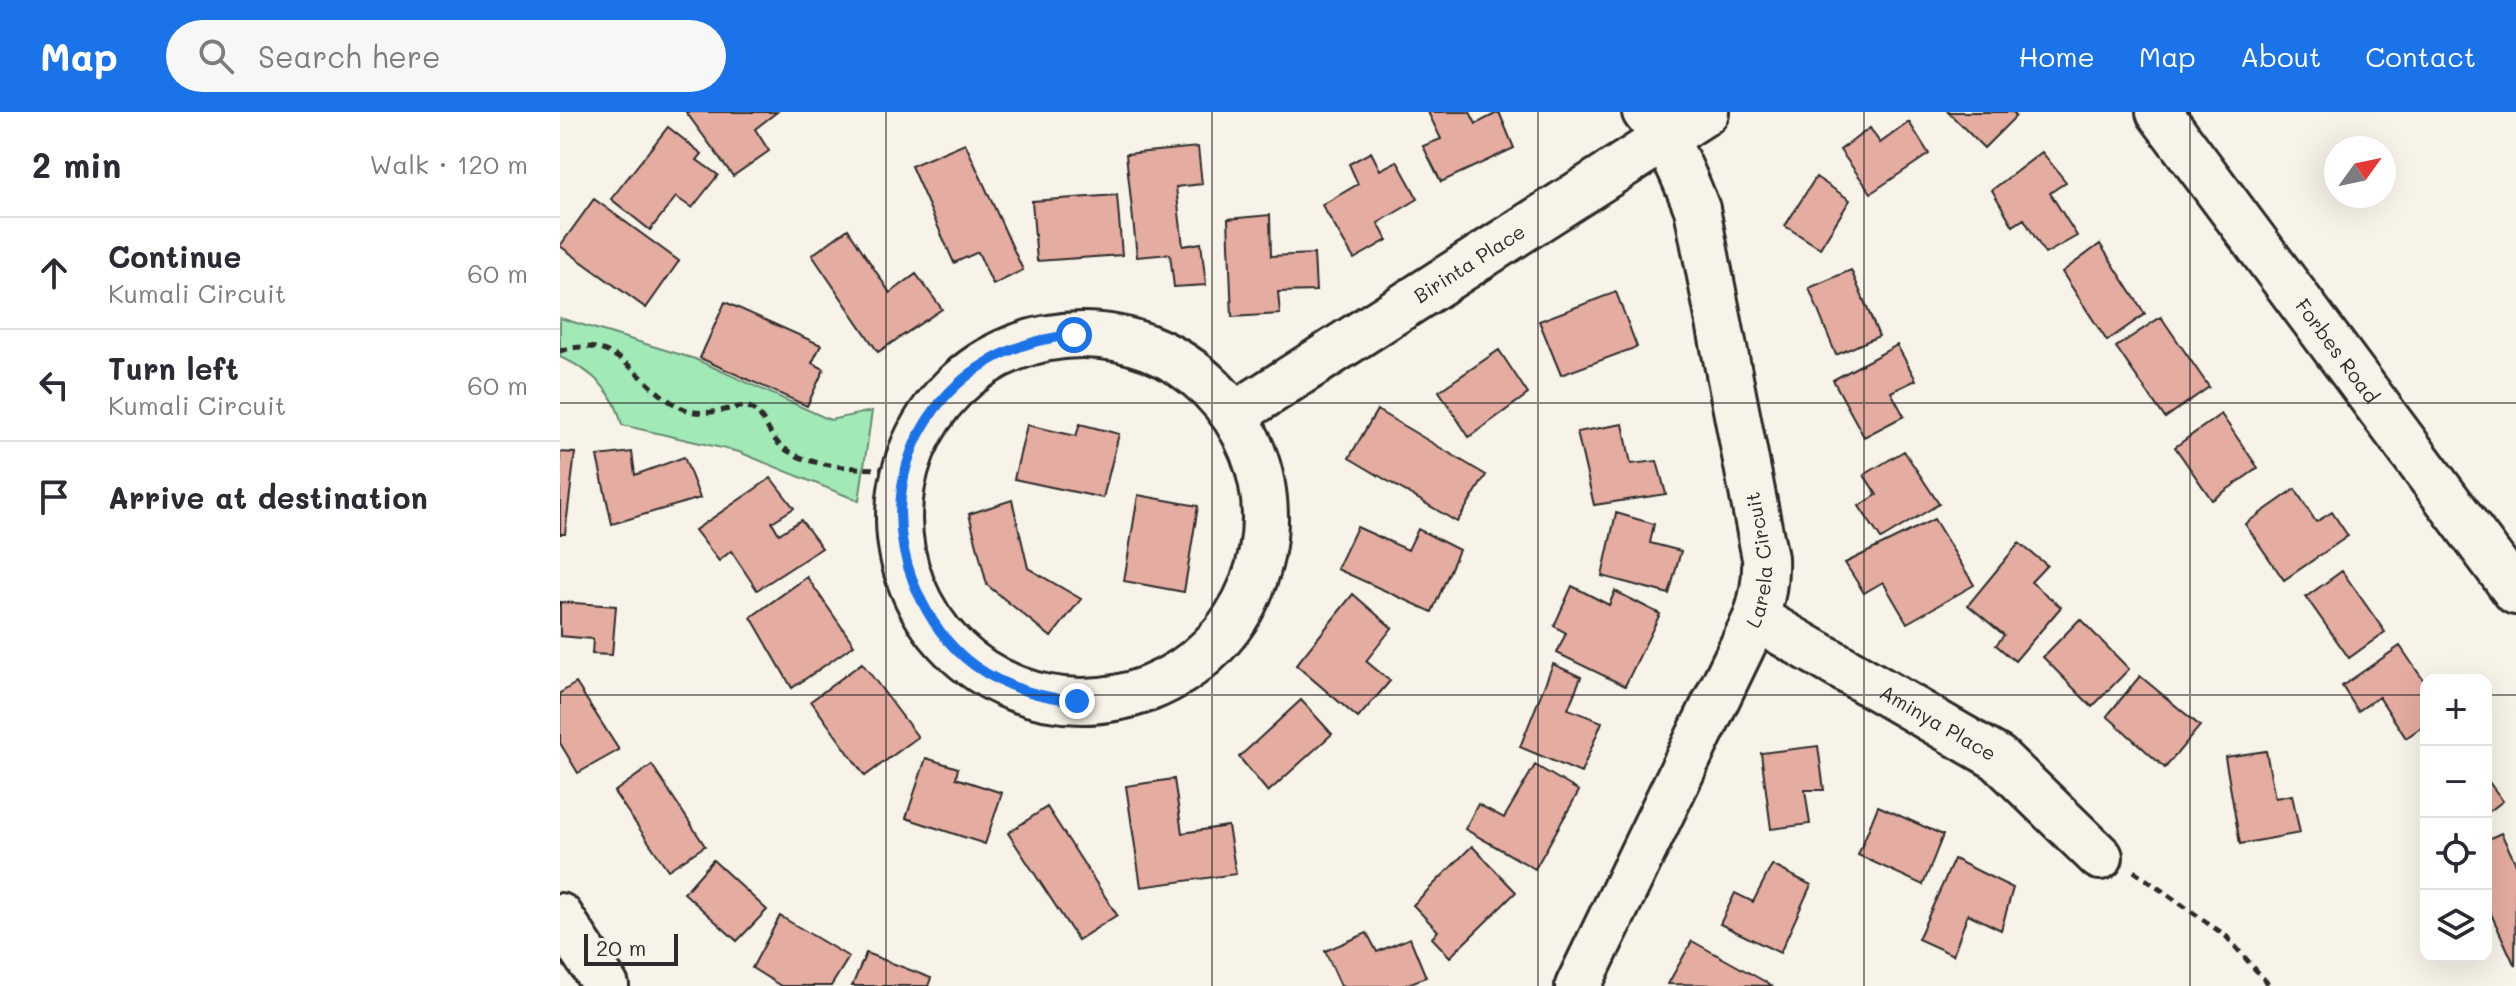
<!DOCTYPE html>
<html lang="en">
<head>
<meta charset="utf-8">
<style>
	body { margin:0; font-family:Mali,sans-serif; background:#f7f7f7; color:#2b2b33 }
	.controls { position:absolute; right:24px; bottom:24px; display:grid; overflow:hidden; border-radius:16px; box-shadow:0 8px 32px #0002 }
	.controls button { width:72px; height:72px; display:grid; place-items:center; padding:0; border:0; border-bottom:2px solid #e1e1e2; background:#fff; color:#2b2b33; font:40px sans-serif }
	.compass { position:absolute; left:1764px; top:24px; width:72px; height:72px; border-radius:50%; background:#fff; box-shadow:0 8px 32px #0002; rotate:57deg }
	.scale { position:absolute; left:24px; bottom:20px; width:94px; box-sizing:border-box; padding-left:8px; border:4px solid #2b2b2b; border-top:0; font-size:22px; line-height:28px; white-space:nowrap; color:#2b2b2b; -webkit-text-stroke:6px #f7f3e8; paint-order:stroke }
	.stop { position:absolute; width:24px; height:24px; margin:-18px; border:6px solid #1a73e8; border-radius:50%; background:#fff }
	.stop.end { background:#1a73e8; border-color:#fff; box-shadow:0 2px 8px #0008 }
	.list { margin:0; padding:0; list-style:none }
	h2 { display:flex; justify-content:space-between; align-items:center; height:104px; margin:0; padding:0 32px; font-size:34px }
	h2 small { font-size:26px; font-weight:400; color:#7c7c81 }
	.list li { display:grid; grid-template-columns:52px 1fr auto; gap:24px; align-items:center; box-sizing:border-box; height:112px; padding:0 32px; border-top:2px solid #e1e1e2 }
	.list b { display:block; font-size:30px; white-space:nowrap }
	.list p { margin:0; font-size:26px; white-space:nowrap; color:#7c7c81 }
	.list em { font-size:26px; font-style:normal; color:#7c7c81 }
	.icon { flex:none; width:44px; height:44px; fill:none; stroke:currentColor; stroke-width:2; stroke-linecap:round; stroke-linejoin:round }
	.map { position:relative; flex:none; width:1956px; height:874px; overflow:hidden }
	header { display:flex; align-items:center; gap:48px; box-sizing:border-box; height:112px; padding:0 40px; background:#1a73e8; color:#fff }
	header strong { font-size:38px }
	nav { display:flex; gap:44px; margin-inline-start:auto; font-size:28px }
	.search { width:560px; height:72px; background:#f7f7f7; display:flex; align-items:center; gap:20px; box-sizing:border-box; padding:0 28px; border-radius:44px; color:#7c7c81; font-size:30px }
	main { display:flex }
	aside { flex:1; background:#fff }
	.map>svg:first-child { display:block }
</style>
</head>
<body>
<header>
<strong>Map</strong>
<div class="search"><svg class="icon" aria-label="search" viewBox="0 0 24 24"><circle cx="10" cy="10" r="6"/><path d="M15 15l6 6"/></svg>Search here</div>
<nav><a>Home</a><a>Map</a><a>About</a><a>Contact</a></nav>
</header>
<main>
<aside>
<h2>2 min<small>Walk · 120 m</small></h2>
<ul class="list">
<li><svg class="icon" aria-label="ahead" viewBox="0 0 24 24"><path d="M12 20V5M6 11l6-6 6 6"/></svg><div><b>Continue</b><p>Kumali Circuit</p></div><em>60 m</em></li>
<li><svg class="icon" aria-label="left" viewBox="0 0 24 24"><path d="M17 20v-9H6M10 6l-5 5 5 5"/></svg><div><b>Turn left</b><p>Kumali Circuit</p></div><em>60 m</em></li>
<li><svg class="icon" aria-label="arrive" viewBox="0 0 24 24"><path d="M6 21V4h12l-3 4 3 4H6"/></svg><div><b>Arrive at destination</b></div></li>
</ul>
</aside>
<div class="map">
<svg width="1956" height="874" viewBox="0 0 1956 874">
	<rect width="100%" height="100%" fill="#f7f3e8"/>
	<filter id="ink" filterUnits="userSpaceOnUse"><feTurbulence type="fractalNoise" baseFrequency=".0125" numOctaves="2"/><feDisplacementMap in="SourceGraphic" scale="16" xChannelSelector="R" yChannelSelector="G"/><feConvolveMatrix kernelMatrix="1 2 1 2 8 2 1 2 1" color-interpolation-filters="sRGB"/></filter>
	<g filter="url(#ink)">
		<path fill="#a1e9b7" stroke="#668a71" stroke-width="2" d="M0,206l135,41 135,61 42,-9 -13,90 -120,-49 -117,-27c-7,-33 -31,-55 -62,-68z"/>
		<path fill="#e5aca1" stroke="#2b2b2b" stroke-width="2" d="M126,0h91l-22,17 14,22 -36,25z
			M868,0h42l6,12 23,-12 15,36 -73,34 -18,-36 18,-7z
			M1388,0h65l3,4 -32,32z
			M1349,10l20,32 -58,39 -31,-43 30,-22 10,15z
			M108,15l34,27 -5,6 21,15 -26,33 -16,-11 -26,33 -39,-31z
			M405,31l58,127 -30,15 -15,-33 -24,11 -43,-97z
			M638,35l4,37 -26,3 7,59 18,-3 5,42 -32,2 -4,-33 -33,3 -11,-103z
			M811,40l9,18 17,-9 21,38 -40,24 9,17 -33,19 -32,-54 36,-21 -9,-20z
			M1482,40l24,30 -16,11 27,43 -32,18 -21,-35 -11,7 -21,-36z
			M1256,65l34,23 -30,48 -35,-22z
			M557,83l5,60 -85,6 -5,-60z
			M34,87l85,62 -33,47 -86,-62z
			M710,103l1,41 43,-2 2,37 -38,1 2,22 -48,3 -4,-98z
			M288,117l42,64 26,-19 26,35 -64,43 -66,-97z
			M1540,132l45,70 -38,27 -45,-69z
			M1291,158l28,66 -43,19 -27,-67z
			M1056,180l21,55 -76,28 -22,-54z
			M165,190l96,43 -9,18 12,6 -17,37 -107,-48z
			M1601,205l48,70 -44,31 -49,-71z
			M1337,233l19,35 -25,12 13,24 -40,21 -31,-57z
			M939,238l29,44 -59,43 -30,-46z
			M817,298l109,65 -29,47 -108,-64z
			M1661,302l37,54 -46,32 -37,-53z
			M520,312l39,10 -16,64 -89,-19 13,-54 49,11z
			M1063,312l8,40 26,-3 9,33 -72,11 -17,-73z
			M1344,339l35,53 -58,35 -22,-33 18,-11 -13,-20z
			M0,340l15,1 -10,81h-5z
			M72,340l3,23 49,-18 16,41 -88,26 -15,-68z
			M211,366l23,30 -22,14 7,12 22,-14 21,28 -65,42 -26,-39 -12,10 -24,-31z
			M1735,377l21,33 16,-10 16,24 -64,44 -39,-56z
			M578,383l60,11 -14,86 -60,-11z
			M452,388l16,68 53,31 -30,38 -64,-52 -18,-71z
			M1056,401l38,11 -4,19 31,8 -12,43 -67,-18z
			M1374,407l40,66 -67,38 -24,-41 -19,11 -19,-30z
			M797,415l51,23 10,-21 41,21 -27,62 -95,-43z
			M1459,431l28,22 -16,17 30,25 -46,54 -19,-16 8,-10 -36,-30z
			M1782,459l43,61 -36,26 -43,-61z
			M247,465l47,68 -62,43 -41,-71z
			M1012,474l37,19 6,-14 45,23 -35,72 -68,-33 9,-20 -12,-7z
			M793,482l39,34 -26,33 24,20 -32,37 -62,-53z
			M0,490l56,4 -4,49 -20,-1 1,-15 -33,-3z
			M1520,507l49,50 -37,38 -49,-50z
			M1840,534l26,38v40l-20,14 -27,-41 -21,14 -16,-25z
			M302,551l56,74 -53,39 -54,-75z
			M993,552l28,13 -13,32 34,13 -21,51 -61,-26z
			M1580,564l60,50 -35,42 -58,-52z
			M16,571l43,67 -41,23 -18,-30v-50z
			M741,588l31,34 -64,58 -29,-35z
			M1258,634l6,44h-19l5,34 -39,5 -10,-76z
			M1706,639l9,47 17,-3 8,38 -60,11 -15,-87z
			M366,646l32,10 -2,10 46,15 -17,51 -79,-26z
			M92,653l53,81 -37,24 -54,-78z
			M975,653l44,26 -44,78 -70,-40 13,-25 26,14z
			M1926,666l17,23 -17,13z
			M614,667l8,54 46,-7 8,48 -95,13 -15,-101z
			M1318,694l65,29 -20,50 -65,-30z
			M487,695l70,108 -39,25 -70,-107z
			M1941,721l15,31 -1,102 -29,-63v-63z
			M912,734l44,46 -66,65 -18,-19 6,-7 -25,-26z
			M1394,747l59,29 -12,42 -33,-16 -15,41 -35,-16z
			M153,748l54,50 -30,31 -53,-48z
			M1212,753l39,20 -31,68 -60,-29 15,-31 18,9z
			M220,804l69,41 -18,29h-50l-29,-18z
			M807,821l10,19 33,-14 16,39 -23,9h-62l-16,-35z
			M1132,829l81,45 -105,-2z
			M306,841l65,25 -3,8h-76z"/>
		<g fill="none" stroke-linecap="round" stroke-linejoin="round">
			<defs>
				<g id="minor">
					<circle cx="522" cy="406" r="183"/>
					<path id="s1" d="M674,303l472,-303"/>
					<path id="s2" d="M1196,506l242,140 102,99"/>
					<path d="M0,804l46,70"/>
					<path id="s3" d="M1018,874l178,-368c7,-21 10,-38 9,-60l-68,-349c-14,-36 -27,-67 -52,-97"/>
				</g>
				<g id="major">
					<path id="s4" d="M1599,0l357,480"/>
				</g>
			</defs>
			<use href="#minor" stroke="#2b2b2b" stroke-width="50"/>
			<use href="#major" stroke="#2b2b2b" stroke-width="50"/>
			<path stroke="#2b2b2b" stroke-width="5" stroke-dasharray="8 6" stroke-linecap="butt" d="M0,239c65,-21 81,45 130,60 17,5 39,-3 56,-5 18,6 20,25 32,37 27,28 91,25 128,27
				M1574,759l92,65 44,50"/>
			<use href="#minor" stroke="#f7f3e8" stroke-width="44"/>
			<use href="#major" stroke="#f7f3e8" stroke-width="44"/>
		</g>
	</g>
	<g fill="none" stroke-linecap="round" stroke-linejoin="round" filter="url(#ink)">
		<path stroke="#1a73e8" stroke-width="10" d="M514,223c-126,10 -208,128 -160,249 13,32 32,61 61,82 31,22 65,31 102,35"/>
	</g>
	<path fill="none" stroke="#2b2b2b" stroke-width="2" stroke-opacity="0.55" d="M326,0v874M652,0v874M978,0v874M1304,0v874M1630,0v874M0,291h1956M0,583h1866M1926,583h30"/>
	<g text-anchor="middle" stroke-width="6" stroke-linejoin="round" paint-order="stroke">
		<g font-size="20" fill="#2b2b2b" stroke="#f7f3e8">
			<text dy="7" stroke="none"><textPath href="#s1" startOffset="280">Birinta Place</textPath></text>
			<text dy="7" stroke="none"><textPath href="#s4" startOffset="298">Forbes Road</textPath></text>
			<text dy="7" stroke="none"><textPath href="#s3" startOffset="468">Larela Circuit</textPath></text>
			<text dy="7" stroke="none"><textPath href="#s2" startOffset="210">Aminya Place</textPath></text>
		</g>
	</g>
</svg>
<div class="controls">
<button>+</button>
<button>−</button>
<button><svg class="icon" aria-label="locate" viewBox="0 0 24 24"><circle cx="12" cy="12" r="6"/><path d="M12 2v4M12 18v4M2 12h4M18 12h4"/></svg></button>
<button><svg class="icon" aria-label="layers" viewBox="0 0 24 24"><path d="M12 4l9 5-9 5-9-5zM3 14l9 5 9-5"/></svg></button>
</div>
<svg class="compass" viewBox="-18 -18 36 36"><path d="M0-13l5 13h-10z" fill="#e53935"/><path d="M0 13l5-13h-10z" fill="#7c7c81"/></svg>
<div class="scale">20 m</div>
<div class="stop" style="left:514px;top:223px"></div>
<div class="stop end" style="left:517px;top:589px"></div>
</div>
</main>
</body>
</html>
